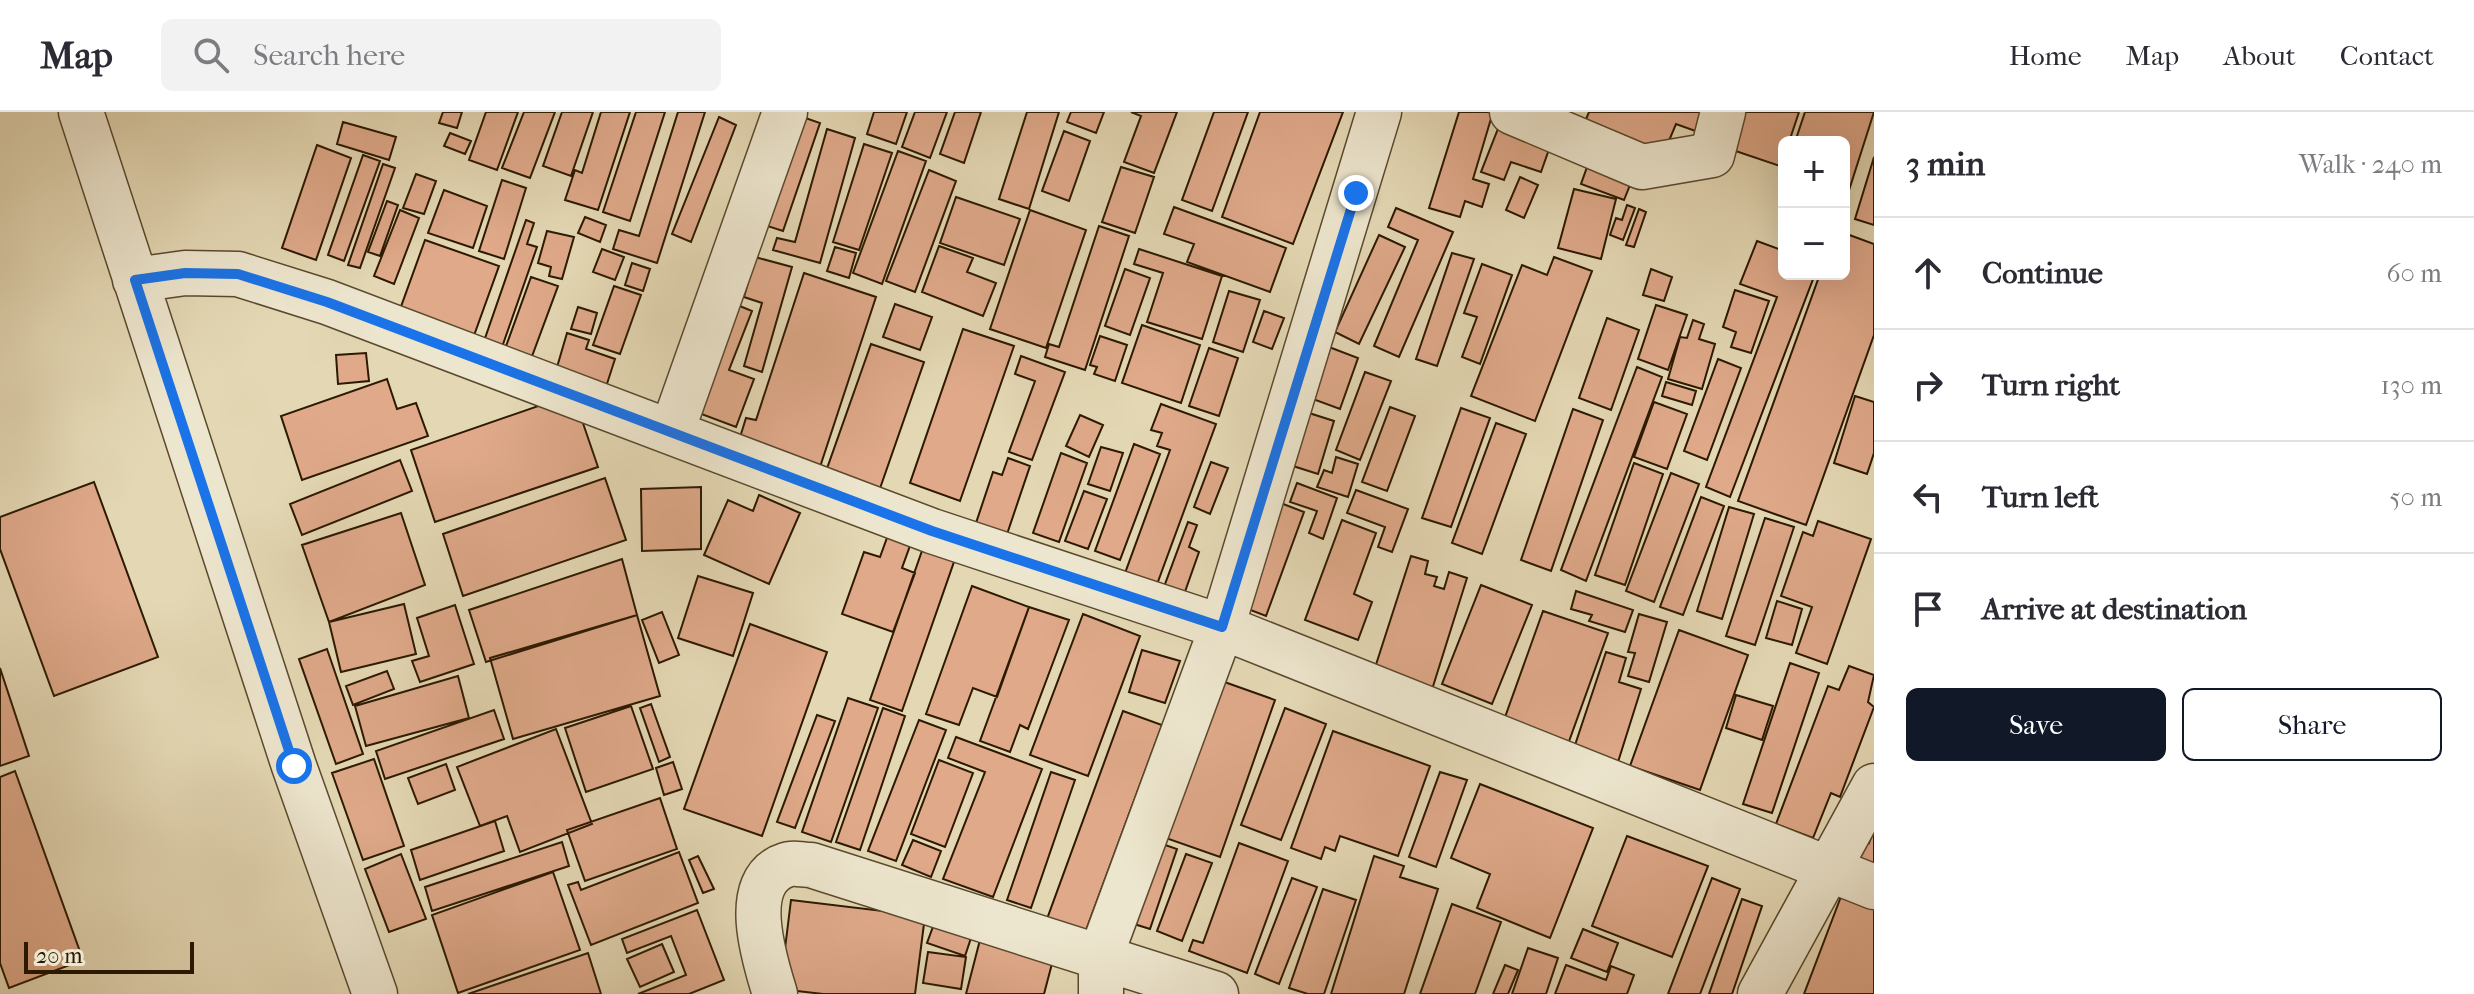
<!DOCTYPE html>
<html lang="en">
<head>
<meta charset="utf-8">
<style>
	body { margin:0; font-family:"IM FELL French Canon",serif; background:#f2f2f3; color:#2b2b33 }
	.controls { position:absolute; right:24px; top:24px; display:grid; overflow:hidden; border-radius:12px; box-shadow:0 8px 32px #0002 }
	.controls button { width:72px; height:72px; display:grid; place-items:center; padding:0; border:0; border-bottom:2px solid #e1e1e2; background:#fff; color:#2b2b33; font:40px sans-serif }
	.scale { position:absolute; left:24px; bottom:20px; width:170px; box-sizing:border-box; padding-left:8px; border:4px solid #2c1900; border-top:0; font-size:22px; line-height:28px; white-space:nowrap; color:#2c1900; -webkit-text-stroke:6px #ede6ce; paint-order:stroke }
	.stop { position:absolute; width:24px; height:24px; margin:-18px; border:6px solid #1a73e8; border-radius:50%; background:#fff }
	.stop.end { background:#1a73e8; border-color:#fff; box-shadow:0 2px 8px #0008 }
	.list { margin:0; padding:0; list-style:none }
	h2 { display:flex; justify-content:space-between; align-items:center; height:104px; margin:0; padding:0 32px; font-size:34px }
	h2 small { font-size:26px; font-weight:400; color:#7c7c81 }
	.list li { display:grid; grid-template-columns:52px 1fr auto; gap:24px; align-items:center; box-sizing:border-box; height:112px; padding:0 32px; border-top:2px solid #e1e1e2 }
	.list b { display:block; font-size:30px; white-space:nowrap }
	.list em { font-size:26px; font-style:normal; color:#7c7c81 }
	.actions { display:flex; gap:16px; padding:24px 32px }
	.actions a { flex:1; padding:18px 0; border:2px solid #111827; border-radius:12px; text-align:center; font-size:28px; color:#111827 }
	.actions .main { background:#111827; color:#fff }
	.icon { flex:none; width:44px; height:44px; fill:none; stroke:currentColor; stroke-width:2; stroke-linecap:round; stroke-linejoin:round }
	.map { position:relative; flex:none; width:1874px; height:882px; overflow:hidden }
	header { display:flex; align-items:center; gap:48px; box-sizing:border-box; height:112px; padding:0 40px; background:#fff; border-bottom:2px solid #e1e1e2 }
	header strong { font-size:38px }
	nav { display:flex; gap:44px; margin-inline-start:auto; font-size:28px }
	.search { width:560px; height:72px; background:#f2f2f3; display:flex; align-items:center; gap:20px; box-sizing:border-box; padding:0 28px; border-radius:12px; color:#7c7c81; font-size:30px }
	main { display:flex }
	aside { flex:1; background:#fff }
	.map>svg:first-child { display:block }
</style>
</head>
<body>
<header>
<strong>Map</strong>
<div class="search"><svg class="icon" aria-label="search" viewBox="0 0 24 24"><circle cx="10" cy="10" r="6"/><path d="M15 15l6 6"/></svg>Search here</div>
<nav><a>Home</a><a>Map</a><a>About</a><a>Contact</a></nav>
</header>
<main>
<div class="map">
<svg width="1874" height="882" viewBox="0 0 1874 882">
	<rect width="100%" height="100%" fill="#e4d8b4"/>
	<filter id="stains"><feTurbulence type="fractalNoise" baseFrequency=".0025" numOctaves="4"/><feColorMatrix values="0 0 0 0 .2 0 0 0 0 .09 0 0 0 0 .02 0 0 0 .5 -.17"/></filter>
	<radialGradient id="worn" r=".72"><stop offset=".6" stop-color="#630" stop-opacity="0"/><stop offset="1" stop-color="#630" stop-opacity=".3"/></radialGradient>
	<path fill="#dfa98a" stroke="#2c1900" stroke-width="2" d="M443,0h19l-5,16 -18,-5z
		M486,0h32l-21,58 -28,-10z
		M524,0h31l-25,66 -28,-10z
		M562,0h31l-22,64 -28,-10z
		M601,0h29l-32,98 -33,-10 10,-30 7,3z
		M636,0h29l-35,109 -27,-9z
		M678,0h27l-48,151 -44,-14 6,-19 20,6z
		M874,0h33l-11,32 -29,-10z
		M915,0h32l-17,46 -28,-11z
		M955,0h26l-17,51 -24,-9z
		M1027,0h32l-30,97 -30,-10z
		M1071,0h33l-8,21 -29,-11z
		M1131,0h46l-23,61 -30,-11 17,-46z
		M1214,0h34l-36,99 -30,-11z
		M1260,0h83l-50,132 -71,-27z
		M1459,0h34l-20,67 16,5 -7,23 -17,-6 -5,16 -31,-9z
		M1589,0h120l-8,21 -25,-9 -13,31 -79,-31z
		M1729,0h70l-10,30h-5l-4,24 -62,-21z
		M1805,0h69l-30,94v-64h-49z
		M794,2l26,9 -37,108 -25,-8z
		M1503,4l51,19 -13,37 -30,-10 -7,18 -23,-8z
		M719,5l17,8 -45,117 -19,-8z
		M343,10l53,15 -7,23 -52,-16z
		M827,17l28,9 -35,125 -47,-13 4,-12 18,4z
		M1064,19l26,10 -21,60 -27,-10z
		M450,21l21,8 -6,13 -21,-8z
		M864,32l28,9 -33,97 -26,-8z
		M317,33l34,13 -35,102 -34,-12z
		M898,39l28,10 -44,123 -29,-11z
		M1592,41l44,17 -12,30 -43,-16z
		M363,43l17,6 -36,100 -16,-6z
		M1874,45v68l-19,-6z
		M383,52l12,4 -35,100 -12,-3z
		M1121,55l33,10 -19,56 -33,-11z
		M929,58l27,11 -41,111 -29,-11z
		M416,62l20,7 -12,33 -21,-6z
		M1520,65l18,8 -14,33 -18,-8z
		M502,68l24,8 -22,71 -25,-8z
		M1574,77l42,10 -15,60 -43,-11z
		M444,78l43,16 -14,42 -45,-15z
		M956,85l64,22 -16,46 -64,-22z
		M387,89l11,4 -18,51 -12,-4z
		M1627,93l8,3 -12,32 -13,-5 6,-17 6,2z
		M1174,95l112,41 -16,44 -83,-30 7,-18 -30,-10z
		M1396,96l57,24 -54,125 -25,-11 44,-106 -30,-13z
		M1639,97l7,3 -12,35 -8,-2z
		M400,98l19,8 -25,66 -20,-8z
		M1030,98l56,20 -40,118 -56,-19z
		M585,105l21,8 -6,17 -22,-9z
		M526,108l8,3 -7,21 10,3 -36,103 -18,-6z
		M1099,114l30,10 -44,134 -40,-13 4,-13 10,3z
		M547,119l27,6 -12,42 -13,-3 2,-9 -13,-4z
		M1844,121l30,11v91l-68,190 -68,-24 82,-227h24z
		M1379,123l26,12 -46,97 -24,-12z
		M425,128l74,26 -27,75 -74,-26z
		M1757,129l27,10v23h31l-85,223 -24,-10 71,-190 -37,-13z
		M939,134l34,12 -6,14 29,11 -13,33 -61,-24z
		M835,135l21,6 -7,25 -22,-7z
		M602,137l22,8 -9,23 -22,-8z
		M1139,137l83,27 -20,63 -55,-17 16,-49 -29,-9z
		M1452,141l22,6 -37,107 -21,-7z
		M755,145l37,10 -30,105 -18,-6 18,-63 -18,-6z
		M1554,145l38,14 -57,150 -64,-25 51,-131 25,10z
		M632,151l18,6 -7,22 -18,-6z
		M1482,152l30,11 -32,89 -18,-7 15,-40 -13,-4z
		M1125,157l25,9 -20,57 -25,-9z
		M1651,157l21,8 -8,24 -21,-6z
		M804,161l72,24 -58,176 -81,-26 9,-29 10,2z
		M531,165l27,9 -27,73 -26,-10z
		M614,174l27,9 -21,59 -27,-9z
		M1735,178l34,11 -18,52 -20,-6 5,-15 -13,-5z
		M1229,179l31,9 -17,52 -30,-10z
		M730,190l22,9 -23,59 25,9 -18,48 -48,-18z
		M895,192l37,13 -12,33 -37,-13z
		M1656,193l31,10 -19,55 -30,-11z
		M578,195l19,6 -6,21 -20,-5z
		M1264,199l20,7 -12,31 -19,-7z
		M1607,206l32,12 -28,80 -32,-12z
		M1693,208l11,4 -5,15 16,5 -13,45 -34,-10 12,-42 7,1z
		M1142,213l58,20 -19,58 -59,-20z
		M963,217l51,17 -54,155 -50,-18z
		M567,221l22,7 -3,9 29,10 -10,31 -50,-16z
		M1100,224l27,9 -12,36 -21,-7 3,-7 -7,-2z
		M871,232l53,18 -47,135 -53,-20z
		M1329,235l29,11 -18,51 -30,-11z
		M1209,236l29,10 -19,58 -30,-10z
		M366,241l3,28 -31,3 -2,-29z
		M1021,244l44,16 -33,88 -23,-8 26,-71 -20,-7z
		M1718,247l23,9 -34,92 -23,-9z
		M1637,255l25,10 -76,204 -25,-11z
		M1365,260l26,9 -31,79 -24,-10z
		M387,267l10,30 19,-6 12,33 -126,44 -21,-64z
		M1666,270l30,9 -4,14 -30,-9z
		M573,282l25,73 -163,55 -24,-72z
		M1855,284l19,6v51l-7,21 -33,-11z
		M1654,290l33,12 -20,55 -33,-12z
		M1161,292l55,20 -60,163 -32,-11 46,-126 -13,-4 5,-13 -11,-3z
		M1390,295l25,9 -28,75 -25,-9z
		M1461,296l29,10 -39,109 -29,-9z
		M1573,297l30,11 -52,151 -30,-11z
		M1309,301l25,8 -16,53 -25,-8z
		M1080,303l23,10 -14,32 -23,-11z
		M1496,311l30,11 -44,120 -30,-11z
		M1134,332l26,10 -40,106 -25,-9z
		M1101,335l22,6 -13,38 -22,-7z
		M1061,341l26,10 -28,79 -26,-9z
		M1336,345l22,7 -10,33 -31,-10 7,-17 8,3z
		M1008,346l22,8 -27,80 -31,-11 21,-63 9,3z
		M400,348l12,31 -110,44 -12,-31z
		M1211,350l17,6 -18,46 -16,-7z
		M1634,351l29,11 -38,111 -30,-10z
		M1671,361l28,11 -45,118 -28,-11z
		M605,366l21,62 -163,56 -20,-62z
		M94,370l64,175 -104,39 -54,-147v-32z
		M1297,371l40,15 -14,41 -14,-6 8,-22 -27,-9z
		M701,375v62l-59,2 -1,-62z
		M1356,378l52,19 -16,43 -14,-5 7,-20 -38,-14z
		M1084,379l23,8 -19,50 -23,-8z
		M759,383l41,18 -31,71 -65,-29 24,-55 25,11z
		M1701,385l23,9 -41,109 -23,-8z
		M1278,390l26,10 -38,104 -26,-10z
		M1729,395l25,7 -32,105 -25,-8z
		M401,401l24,72 -96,37 -27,-77z
		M1765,406l29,9 -39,118 -29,-9z
		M1342,408l34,13 -22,61 18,8 -14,38 -53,-20z
		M1818,409l53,18 -44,125 -31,-11 16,-46 -31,-11 22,-64 10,4z
		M1188,410l9,3 -8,22 10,5 -18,51 -20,-8z
		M888,423l23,8 -9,25 13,5 -22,59 -51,-18 22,-62 16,5z
		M924,433l32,11 -54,155 -32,-11z
		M1411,444l17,5 -3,13 12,3 -3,9 10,3 5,-17 18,6 -37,118 -58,-19z
		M622,447l15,56 -151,47 -17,-52z
		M698,464l55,17 -20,63 -55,-18z
		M1481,473l51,20 -40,99 -50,-20z
		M972,474l57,21 -32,90 -24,-9 -14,37 -33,-11z
		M1576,479l57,19 -8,22 -36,-11 3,-6 -21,-6z
		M1777,489l25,8 -10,36 -26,-7z
		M404,492l12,50 -75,18 -12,-50z
		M455,493l19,59 -54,18 -8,-21 17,-5 -12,-38z
		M1029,495l40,13 -41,109 -8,-4 -10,27 -30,-11z
		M1543,499l65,22 -45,125 -64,-24z
		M662,500l17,43 -20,8 -17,-43z
		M1083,502l57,22 -52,140 -58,-21z
		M1639,502l28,8 -18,60 -21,-6 7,-23 -7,-1z
		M637,503l23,81 -147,43 -23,-81z
		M750,512l77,28 -65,184 -78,-27z
		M1679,518l69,25 -48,135 -70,-24z
		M327,537l36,105 -27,10 -37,-105z
		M1142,538l38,11 -15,42 -36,-11z
		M1606,540l20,6 -7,24 22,7 -23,73 -44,-14z
		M1790,551l29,10 -47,140 -29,-9z
		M1849,554l25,9 -6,27 6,5 -34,90 -9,-4 -18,45 -37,-14 52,-138 11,4z
		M0,556l29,88 -29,10z
		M387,559l7,18 -41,16 -7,-19z
		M458,564l11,42 -103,28 -11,-40z
		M1216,567l59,21 -55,157 -60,-21z
		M1736,583l37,11 -11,34 -36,-12z
		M848,586l30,10 -47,134 -29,-10z
		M651,592l19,53 -11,5 -19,-54z
		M631,594l22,63 -67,23 -21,-64z
		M883,596l22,8 -45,134 -24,-8z
		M1285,596l41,16 -45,116 -40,-15z
		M494,598l10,29 -119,40 -9,-28z
		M1123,599l39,14 -77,208 -38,-14z
		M817,603l18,6 -40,107 -18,-6z
		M919,608l27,10 -50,131 -28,-10z
		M556,617l36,95 -72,28 -13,-36 -27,10 -23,-59z
		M1333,619l97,35 -32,90 -58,-20 -5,15 -10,-4 -4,12 -30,-11z
		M956,625l86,32 -49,128 -50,-18 42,-107 -37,-14z
		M374,647l30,87 -41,14 -31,-87z
		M939,648l34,13 -28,74 -34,-13z
		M673,650l9,27 -18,6 -8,-27z
		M446,652l9,26 -37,14 -10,-26z
		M15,659l68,189 -74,28 -9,-25v-186z
		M1051,660l24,8 -44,128 -24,-8z
		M1440,660l27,8 -31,87 -27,-10z
		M1480,672l113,44 -43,110 -73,-30 13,-34 -39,-16z
		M660,686l17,51 -92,32 -18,-51z
		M495,709l9,30 -84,29 -9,-30z
		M1874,717v53l-27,-10 13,-34 9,5z
		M1627,724l81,30 -36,91 -80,-31z
		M1145,726l32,11 -27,80 -32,-10z
		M913,728l28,11 -10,26 -29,-12z
		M562,730l7,24 -137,45 -7,-24z
		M1239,731l49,18 -41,112 -58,-22 4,-11 10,3z
		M679,740l19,51 -107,42 -23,-60 10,-3 3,8z
		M401,742l25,65 -37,13 -24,-63z
		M1186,742l26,9 -30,78 -25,-10z
		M698,744l16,33 -11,4 -14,-33z
		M1374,744l30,10 -4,11 38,12 -34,105h-73z
		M553,760l27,78 -122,43 -26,-78z
		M1292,766l25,9 -38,97 -24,-10z
		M1712,766l28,11 -40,105h-32z
		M1845,774l29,12v96h-70z
		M1323,777l33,11 -32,94h-16l-19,-6z
		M1742,787l20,7 -30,88h-23z
		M791,788l134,16 -10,78h-92l-43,-5z
		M1452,792l49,18 -26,72h-55z
		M697,798l27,70 -35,14h-51l48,-19 -15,-39 -44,17 -5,-14z
		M934,812l37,14 -6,18 -38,-13z
		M1583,817l35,14 -11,29 -36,-14z
		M981,824l73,20 -10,38h-78z
		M662,832l12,28 -34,15 -13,-28z
		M1528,836l30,10 -12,36h-34z
		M928,840l38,5 -5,32 -38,-6z
		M588,841l13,41h-133z
		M1505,853l13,5 -10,24h-15z
		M1566,853l40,15 5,-14 23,9 -7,19h-72z"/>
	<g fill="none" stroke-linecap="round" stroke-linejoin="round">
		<defs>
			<path id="minor" d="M81,0l213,654 81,228
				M1512,0l130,55 70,-12 11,-43
				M135,168l50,-7 53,1 89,28 605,229 290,96 652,260
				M672,319l113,-319
				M775,882c-11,-35 -36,-114 11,-129 7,-3 17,0 25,0l405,129
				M1101,882v-39l121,-328 157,-515
				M1760,882l114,-208"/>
		</defs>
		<use href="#minor" stroke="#5a492d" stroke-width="47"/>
		<use href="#minor" stroke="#ede6ce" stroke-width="44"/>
	</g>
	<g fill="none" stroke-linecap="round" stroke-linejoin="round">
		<path stroke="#1a73e8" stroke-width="10" d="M294,654l-159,-486 50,-7 53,1 89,28 605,229 290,96 134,-434"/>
	</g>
	<rect width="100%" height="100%" filter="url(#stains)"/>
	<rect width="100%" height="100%" fill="url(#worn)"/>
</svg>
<div class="controls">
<button>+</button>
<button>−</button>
</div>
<div class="scale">20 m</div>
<div class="stop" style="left:294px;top:654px"></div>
<div class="stop end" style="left:1356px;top:81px"></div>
</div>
<aside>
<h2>3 min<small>Walk · 240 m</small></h2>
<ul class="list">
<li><svg class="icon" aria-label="ahead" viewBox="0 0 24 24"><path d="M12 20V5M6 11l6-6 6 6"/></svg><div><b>Continue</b></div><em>60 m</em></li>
<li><svg class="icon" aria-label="right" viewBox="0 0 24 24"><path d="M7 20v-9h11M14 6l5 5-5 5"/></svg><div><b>Turn right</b></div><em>130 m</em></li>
<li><svg class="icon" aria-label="left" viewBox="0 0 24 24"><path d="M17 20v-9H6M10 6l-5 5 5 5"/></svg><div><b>Turn left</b></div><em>50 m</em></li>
<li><svg class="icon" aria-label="arrive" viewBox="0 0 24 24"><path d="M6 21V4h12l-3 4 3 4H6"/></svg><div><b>Arrive at destination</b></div></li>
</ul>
<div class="actions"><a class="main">Save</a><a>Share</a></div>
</aside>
</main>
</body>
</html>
